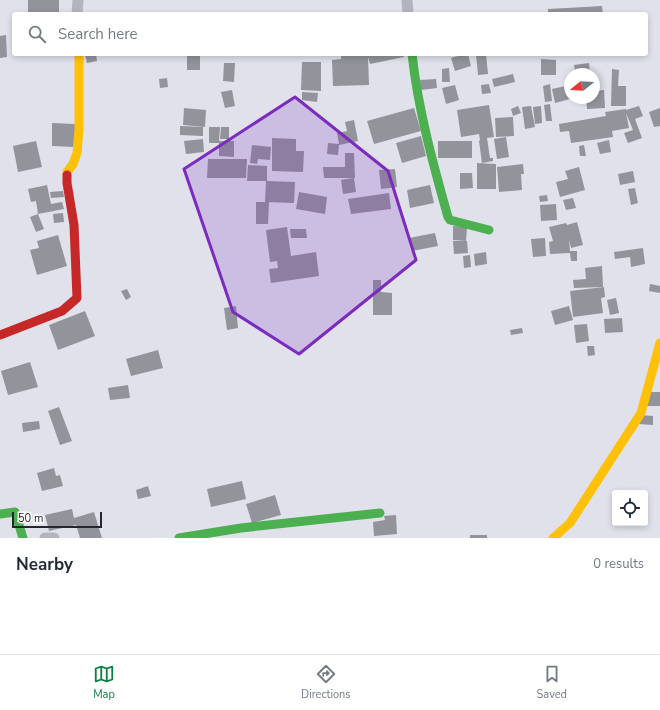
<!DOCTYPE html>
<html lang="en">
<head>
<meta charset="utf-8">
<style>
	body { margin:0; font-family:"Nunito Sans",sans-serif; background:#f2f2f3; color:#1f2937 }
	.controls { position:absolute; right:12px; bottom:12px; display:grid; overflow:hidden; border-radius:4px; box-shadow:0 2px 6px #0003 }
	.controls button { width:36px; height:36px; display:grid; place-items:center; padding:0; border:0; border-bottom:1px solid #e0e1e3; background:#fff; color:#1f2937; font:20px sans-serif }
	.compass { position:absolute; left:564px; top:68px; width:36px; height:36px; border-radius:50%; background:#fff; box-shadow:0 2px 6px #0003; rotate:252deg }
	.scale { position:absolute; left:12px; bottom:10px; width:90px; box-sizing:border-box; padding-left:4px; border:2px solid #25262d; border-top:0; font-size:11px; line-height:14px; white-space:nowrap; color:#25262d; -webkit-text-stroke:3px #fff; paint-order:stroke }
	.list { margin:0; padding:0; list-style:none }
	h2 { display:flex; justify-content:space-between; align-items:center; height:52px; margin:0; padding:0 16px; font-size:17px }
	h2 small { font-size:13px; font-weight:400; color:#747a83 }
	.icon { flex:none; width:22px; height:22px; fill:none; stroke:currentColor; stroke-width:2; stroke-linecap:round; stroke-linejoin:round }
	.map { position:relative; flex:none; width:660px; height:538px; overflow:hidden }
	.search { position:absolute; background:#fff; box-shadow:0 2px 6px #0003; left:12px; right:12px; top:12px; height:44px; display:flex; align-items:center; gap:10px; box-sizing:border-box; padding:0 14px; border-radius:4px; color:#747a83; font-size:15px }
	.sheet { height:116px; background:#fff }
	nav { display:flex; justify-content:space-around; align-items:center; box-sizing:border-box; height:56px; border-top:1px solid #e0e1e3; background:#fff; font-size:11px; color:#747a83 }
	nav a { display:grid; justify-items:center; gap:2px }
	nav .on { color:#0b8043 }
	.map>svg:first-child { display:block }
</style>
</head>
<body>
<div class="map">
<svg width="660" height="538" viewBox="0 0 660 538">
	<rect width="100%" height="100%" fill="#e0e1eb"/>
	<path fill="#93939b" d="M28,0h31v14h-31z
		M602,6l1,8h-55v-5z
		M6,35l1,22 -7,1v-22z
		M85,54h11l1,7 -10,2z
		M187,54h13v16h-13z
		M341,54h62l1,3 -34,7 -2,-7 1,28 -36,1 -1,-26 9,-1z
		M465,54h3l3,12 -16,5 -4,-13z
		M476,54h10l2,20 -10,1z
		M541,59l15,1v15h-15z
		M302,62h19v29l-20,-1z
		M224,63h11l-1,19 -11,-1z
		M589,63l1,11h-14l-2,-9z
		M449,68l1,14h-8v-13z
		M612,69l7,1 -1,16h8v20h-15z
		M513,74l2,8 -21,5 -2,-8z
		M167,78l1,9 -8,1 -1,-9z
		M436,79l1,9 -16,2 -1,-10z
		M489,84l2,9 -9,1 -1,-9z
		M550,84l2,17 -7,1 -2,-16z
		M455,85l4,15 -13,4 -4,-16z
		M570,85v14l-15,4 -3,-14z
		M232,90l3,16 -10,2 -4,-16z
		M604,90l1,18 -18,1 -1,-11h8v-7z
		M302,92l16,1 -1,9 -15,-2z
		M550,104l2,17h-6l-2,-16z
		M489,105l5,32 -7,1 3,20h3v3l-11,2 -3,-22 1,-1 -1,-6 -18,3 -4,-27z
		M518,106l3,7 -8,3 -2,-7z
		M531,106l4,21 -10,2 -3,-22z
		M541,106l1,17 -7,1 -2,-17z
		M639,106l4,10 -8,3 7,19 -14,5 -4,-10 9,-3 -7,-17 3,15 -17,3 1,6 -42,6 -2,-12 -9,1 -1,-8 47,-8 -1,-4 21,-3v1z
		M184,108l22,2 -1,17 -22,-2z
		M414,108l7,23 -47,13 -7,-23z
		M660,108v18l-6,1 -5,-15z
		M513,117l1,19 -18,1 -1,-19z
		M354,120l4,21 -19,4 -1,10 -11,-1 1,-11 11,1 -2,-11 10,-2 -2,-9z
		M52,123l23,1v23l-23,-1z
		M180,126l23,1v9l-23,-1z
		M209,127h11l-1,14h15v16l-15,-1v-13h-10z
		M221,127h8v12h-9z
		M421,136l5,20 -24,7 -6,-20z
		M506,137l3,20 -12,2 -3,-20z
		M272,138l24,1v12h8l-1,21 -31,-1z
		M203,139l1,13 -18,2 -2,-13z
		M609,140l2,12 -11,2 -3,-11z
		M36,141l6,26 -24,5 -5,-26z
		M438,141h34v17h-34z
		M252,145l19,2 -1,13 -12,-1 -1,5 -7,-1z
		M584,145l2,11h-6l-1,-10z
		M345,153h9l1,25h-1l2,14 -13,2 -2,-14 12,-2h-29l-1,-11h22z
		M208,159h39l-1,19h-39z
		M477,163l19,1v25h-19z
		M523,164l1,10h-3l1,16 -23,2 -2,-25z
		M248,165l19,1v15l28,1 -1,21 -29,-1 1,-21h-19z
		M579,167l6,23 -25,7 -4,-15 12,-3 -3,-8z
		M395,169l2,18 -16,2 -2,-19z
		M633,171l2,11 -15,3 -2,-11z
		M460,173h12l1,15 -13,1z
		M47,185l4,19 11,-2 2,7 -26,5 -2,-13 -5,1 -3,-13z
		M430,185l4,18 -24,5 -3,-18z
		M635,188l3,15 -7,2 -3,-16z
		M63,191l1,6 -13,1 -1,-6z
		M299,192l28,5 -2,17 -29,-5z
		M389,193l2,16 -40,5 -3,-15z
		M547,195l1,6 -8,1 -1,-6z
		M573,198l3,10 -10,2 -3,-10z
		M256,202h13l-1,22h-12z
		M556,204l1,16 -16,1 -1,-16z
		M63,213l1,9 -10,1 -1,-9z
		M38,214l6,15 -8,3 -6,-15z
		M577,222l6,23 -12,3 -2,-8 1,11h7v10h-6l-1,-8 -20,1 -1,-12 4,-1 -4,-14 17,-4 1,2z
		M453,226l14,1 -1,14 -13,-1z
		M287,227l4,29 25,-4 3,24 -48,7 -2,-14 9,-1 -1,-7 -7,1 -4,-32z
		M290,229h16l1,9h-16z
		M435,233l3,13 -26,5 -3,-13z
		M58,235l9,31 -30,9 -7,-25 9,-2 -2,-7z
		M545,238l1,18 -13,1 -2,-18z
		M453,241h14l1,12 -14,1z
		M643,248l2,16 -14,3 -1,-10 -15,2 -1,-7z
		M486,252l1,12 -12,2 -1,-12z
		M470,255l1,12 -7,1 -1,-12z
		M602,266l1,21 -29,1 -1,-8 13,-1 -1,-11z
		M373,280h8v12l11,1v22h-19z
		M650,284l10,2v7l-11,-2z
		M604,287l1,10 -4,1 2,15 -30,4 -3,-26z
		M127,289l4,8 -5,3 -5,-9z
		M616,298l3,15 -9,2 -3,-15z
		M236,306l2,22 -11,2 -3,-22z
		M569,306l4,14 -18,5 -4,-14z
		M85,311l10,25 -37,14 -9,-25z
		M622,318l1,14 -18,1 -1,-14z
		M587,324l2,17 -13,2 -2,-18z
		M522,328l1,5 -12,2 -1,-5z
		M587,346h7l1,9 -7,1z
		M158,350l5,18 -32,8 -5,-17z
		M30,362l8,25 -30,8 -7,-24z
		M128,385l2,13 -20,2 -2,-12z
		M647,392h13v14h-14z
		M59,407l13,34 -12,4 -12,-34z
		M640,415l13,1v9l-14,-1z
		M39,421l1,8 -17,3 -1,-9z
		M54,468l2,8 4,-1 3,11 -21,5 -5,-18z
		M242,481l4,18 -35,8 -4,-18z
		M148,486l3,10 -13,3 -2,-9z
		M275,495l6,20 -29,8 -6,-19z
		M72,509l2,9 20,-6 8,26h-22l-4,-13 -27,6 -4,-16z
		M396,515l1,19 -23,2 -1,-14 12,-2 -1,-4z
		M470,535h17v3h-17z"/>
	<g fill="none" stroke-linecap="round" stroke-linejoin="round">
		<path stroke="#b3b4c0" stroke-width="11" d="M407,0l1,14
			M77,14l1,-14
			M45,538h9"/>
		<path stroke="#4caf50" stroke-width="9" d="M412,54c6,55 21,110 36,163l2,3 39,10
			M0,514l15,-2 8,26
			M179,538l62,-10 139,-15"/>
		<path stroke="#ffc107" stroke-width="9" d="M67,175v-3l6,-8 4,-11 2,-23v-76
			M553,538l17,-15 71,-110 19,-70"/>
		<path stroke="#c62828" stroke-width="9" d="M0,335l62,-24 15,-13 -3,-73 -7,-42v-8"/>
	</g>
	<path fill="#7b2cbf" fill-opacity="0.2" stroke="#7b2cbf" stroke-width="3" stroke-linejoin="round" d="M295,97l93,74 28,89 -117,94 -66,-42 -49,-143z"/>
</svg>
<div class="controls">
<button><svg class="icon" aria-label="locate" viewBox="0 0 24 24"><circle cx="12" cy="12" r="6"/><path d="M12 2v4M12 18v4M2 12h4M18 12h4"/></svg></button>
</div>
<svg class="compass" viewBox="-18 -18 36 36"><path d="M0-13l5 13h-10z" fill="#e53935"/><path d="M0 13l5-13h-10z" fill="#747a83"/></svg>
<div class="scale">50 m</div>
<div class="search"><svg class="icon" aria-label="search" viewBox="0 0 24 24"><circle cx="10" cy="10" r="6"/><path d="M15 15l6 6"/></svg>Search here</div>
</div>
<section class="sheet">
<h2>Nearby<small>0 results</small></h2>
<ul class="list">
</ul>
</section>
<nav>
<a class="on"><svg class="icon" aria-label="map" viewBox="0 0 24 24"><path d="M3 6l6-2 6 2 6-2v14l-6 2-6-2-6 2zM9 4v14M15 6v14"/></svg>Map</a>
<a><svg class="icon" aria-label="directions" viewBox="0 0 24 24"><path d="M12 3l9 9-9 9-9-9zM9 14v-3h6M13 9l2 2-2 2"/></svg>Directions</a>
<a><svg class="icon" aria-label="saved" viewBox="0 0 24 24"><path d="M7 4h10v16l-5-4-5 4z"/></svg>Saved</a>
</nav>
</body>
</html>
